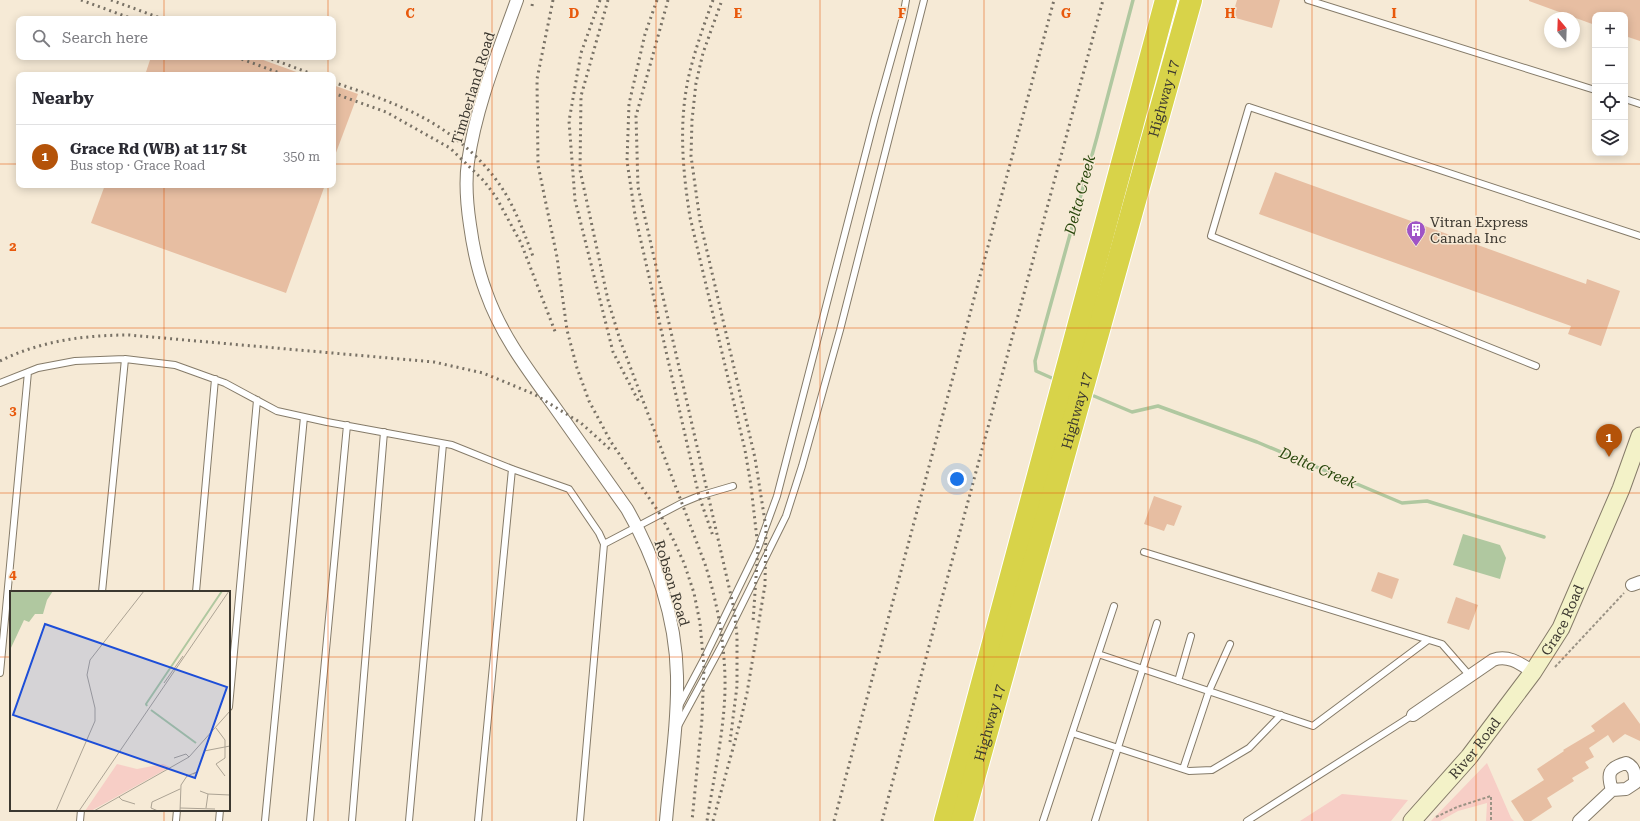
<!DOCTYPE html>
<html lang="en">
<head>
<meta charset="utf-8">
<style>
	body { margin:0; font-family:"Roboto Serif",serif; background:#f7f7f7; color:#2b2b33 }
	.controls { position:absolute; right:12px; top:12px; display:grid; overflow:hidden; border-radius:8px; box-shadow:0 2px 10px #0003 }
	.controls button { width:36px; height:36px; display:grid; place-items:center; padding:0; border:0; border-bottom:1px solid #e1e1e2; background:#fff; color:#2b2b33; font:20px sans-serif }
	.compass { position:absolute; left:1544px; top:12px; width:36px; height:36px; border-radius:50%; background:#fff; box-shadow:0 2px 10px #0003; rotate:341deg }
	.you { position:absolute; left:957px; top:479px; width:14px; height:14px; margin:-10px; border:3px solid #fff; border-radius:50%; background:#1a73e8; box-shadow:0 0 0 6px #1a73e833 }
	.badge { display:grid; place-items:center; width:26px; height:26px; border-radius:50%; background:#b45309; color:#fff; font-size:13px; font-weight:700 }
	.pin { position:absolute; translate:-50% -33px; filter:drop-shadow(0 1px 2px #0008) }
	.pin::after { content:''; position:absolute; top:21px; width:14px; height:12px; background:inherit; clip-path:polygon(0 0,100% 0,50% 100%) }
	.list { margin:0; padding:0; list-style:none }
	h2 { display:flex; justify-content:space-between; align-items:center; height:52px; margin:0; padding:0 16px; font-size:17px }
	h2 small { font-size:13px; font-weight:400; color:#7c7c81 }
	.list li { display:grid; grid-template-columns:26px 1fr auto; gap:12px; align-items:center; box-sizing:border-box; height:64px; padding:0 16px; border-top:1px solid #e1e1e2 }
	.list b { display:block; font-size:15px; white-space:nowrap }
	.list p { margin:0; font-size:13px; white-space:nowrap; color:#7c7c81 }
	.list em { font-size:13px; font-style:normal; color:#7c7c81 }
	.icon { flex:none; width:22px; height:22px; fill:none; stroke:currentColor; stroke-width:2; stroke-linecap:round; stroke-linejoin:round }
	.map { position:relative; flex:none; width:1640px; height:821px; overflow:hidden }
	.search { position:absolute; background:#fff; box-shadow:0 2px 10px #0003; left:16px; top:16px; width:320px; height:44px; display:flex; align-items:center; gap:10px; box-sizing:border-box; padding:0 14px; border-radius:8px; color:#7c7c81; font-size:15px }
	.panel { position:absolute; background:#fff; box-shadow:0 2px 10px #0003; left:16px; top:72px; width:320px; height:116px; border-radius:8px }
	.map>svg:first-child { display:block }
</style>
</head>
<body>
<div class="map">
<svg width="1640" height="821" viewBox="0 0 1640 821">
	<rect width="100%" height="100%" fill="#f6ead6"/>
	<path fill="#f7cec6" d="M1487,763l24,55 3,3h-28l1,-18 -29,8 -18,10h-9z
		M1342,794l66,6 -17,21h-91z"/>
	<path fill="#b0c8a0" d="M1463,534l37,11 6,13 -6,21 -47,-14z"/>
	<g fill="none" stroke-linecap="round" stroke-linejoin="round">
		<path stroke="#b0c8a0" stroke-width="3.5" d="M1054,379l-18,-8 -1,-10 62,-224 36,-137
			M1094,396l38,16 26,-6 99,36 145,61 25,-2 117,36"/>
	</g>
	<path fill="#e7bea2" d="M1237,0h43l-8,28 -40,-11z
		M1529,0h111v41l-15,-5v-21h-30v10l-66,-24z
		M151,57h104l47,17 -1,1h-156z
		M333,85l25,9 -24,64h-1z
		M1275,172l311,112 1,-5 33,12 -19,55 -33,-12 3,-8 -312,-112z
		M105,185h220l-39,108 -195,-70z
		M1154,496l28,10 -8,20 -7,-2 -3,7 -20,-7z
		M1378,572l21,7 -7,20 -21,-8z
		M1456,597l22,8 -9,25 -22,-7z
		M1624,702l16,22v17l-15,-7 -12,9 -5,-8 -19,13 5,9 -9,5 4,6 -17,10 2,3 -27,17 5,9 -21,14h-7l-13,-20 33,-21 -7,-11 27,-18 -1,-1 32,-19 -4,-5z"/>
	<g fill="none" stroke-linecap="round" stroke-linejoin="round">
		<defs>
			<path id="lane" d="M1308,0l287,90
				M1625,99l15,5
				M1536,366l-325,-130 38,-129 391,129
				M0,383l38,-15 37,-7 50,-2 50,6 50,18 52,28 50,11 125,23 60,24 57,20 30,44 5,11 -24,277
				M604,544l78,-41 17,-7 34,-10
				M1144,552l298,92 28,32
				M102,592l23,-233
				M196,592l19,-213
				M1098,654l215,72 115,-86
				M0,673l28,-301
				M1178,681l13,-45
				M679,706l25,-47 54,-111 19,-52 98,-379 28,-100 3,-17
				M229,707l28,-307
				M678,726l45,-83 63,-127 16,-50 38,-136 84,-330
				M1072,733l117,38 23,-1 37,-22 32,-33
				M1183,769l26,-78 21,-47
				M80,821l1,-11
				M176,821l1,-11
				M219,821l1,-11
				M265,821l39,-404
				M310,821l37,-396
				M352,821l32,-389
				M409,821l34,-377
				M478,821l34,-352
				M1043,821l71,-215
				M1095,821l62,-198
				M1247,821l166,-106"/>
			<path id="street" d="M517,0c-19,53 -41,106 -49,162 -3,20 -1,43 2,63 3,22 8,46 16,67 15,43 42,78 68,114 24,34 49,69 73,103 29,50 49,109 50,167 1,48 -7,97 -11,145
				M1632,585l8,-3
				M1413,715l80,-55c15,-6 28,4 40,12
				M1579,821l33,-31 14,-1 9,-6c0,-10 0,-16 -9,-20 -18,5 -19,11 -14,27"/>
			<g id="secondary">
				<path id="s1" d="M1412,821l57,-64 64,-85 28,-44 60,-139 19,-53"/>
			</g>
			<g id="highway">
				<path d="M945,821l221,-821"/>
				<path id="s2" d="M962,821l229,-821"/>
			</g>
		</defs>
		<use href="#lane" stroke="#857b69" stroke-width="8"/>
		<use href="#street" stroke="#857b69" stroke-width="14"/>
		<use href="#secondary" stroke="#857b69" stroke-width="19"/>
		<use href="#highway" stroke="#fff" stroke-width="24"/>
		<path stroke="#9b9385" stroke-width="2" stroke-dasharray="3 2" stroke-linecap="butt" d="M1555,667l69,-74
			M1436,817l21,-10 34,-11v25"/>
		<use href="#lane" stroke="#fff" stroke-width="6"/>
		<use href="#street" stroke="#fff" stroke-width="12"/>
		<use href="#secondary" stroke="#f3f2c8" stroke-width="17"/>
		<use href="#highway" stroke="#d8d349" stroke-width="22"/>
		<path stroke="#797266" stroke-width="3" stroke-dasharray="2 4" stroke-linecap="butt" d="M81,0l52,19
			M111,0l52,19
			M553,0l-16,79 1,86 19,92 10,73 10,38 12,33 22,41 49,72 13,25 11,24 10,30 6,30 4,44 -2,52 -10,102
			M600,0l-19,53 -12,68 6,79 38,152 27,52
			M608,0l-27,96 -1,74 28,130 12,40 85,224c12,37 19,75 20,114 1,46 -11,97 -18,143
			M657,0l-12,34 -16,70 -2,57 8,54 64,281 14,40
			M668,0l-32,116 2,71 96,422 3,27v50l-7,56
			M713,0c-8,22 -16,44 -22,67 -13,49 -9,100 -1,150l55,233 6,36 7,62 -5,74
			M532,6l1,-6
			M236,57l49,18
			M266,57l49,18
			M333,82c23,8 46,15 68,25 43,18 84,50 107,91 11,20 18,40 26,61
			M333,93l53,19 64,36 34,33 12,16 25,46 35,91
			M0,361c40,-20 85,-26 129,-26l305,27 49,11 51,21 47,29 31,28
			M713,821l28,-102 6,-26 18,-108 1,-57 -11,-70 -55,-237 -9,-65 1,-36 4,-37 7,-30 19,-53
			M834,821l220,-821
			M882,821l221,-821"/>
	</g>
	<path fill="none" stroke="#e8590c" stroke-width="1" stroke-opacity="0.55" d="M164,0v19M328,0v19M492,0v821M656,0v821M820,0v821M984,0v821M1148,0v821M1312,0v821M1476,0v821M164,57v18M328,57v18M0,164h19M333,164h1307M164,185v407M328,185v636M0,328h1640M0,493h1640M0,657h11M229,657h1411M164,810v11"/>
	<defs>
		<symbol id="building-pin" viewBox="-11 -11 22 30"><path d="M0 17L-7.5 6A9.5 9.5 0 1 1 7.5 6Z" fill="#9f54c6" stroke="#f6ead6"/><path d="M-4-6H4V6H1V3H-1V6H-4ZM-2.5-4.3h1.7v1.8h-1.7ZM.8-4.3h1.7v1.8H.8ZM-2.5-1h1.7V.8h-1.7ZM.8-1h1.7V.8H.8Z" fill="#fff"/></symbol>
	</defs>
	<g fill-rule="evenodd">
		<use href="#building-pin" x="1405" y="219" width="22" height="30"/>
	</g>
	<g text-anchor="middle" stroke-width="3" stroke-linejoin="round" paint-order="stroke">
		<g font-size="14" fill="#3c3830" stroke="#f6ead6">
			<text transform="translate(473 88) rotate(-73)" y="5">Timberland Road</text>
			<text dy="5" stroke="none"><textPath href="#s2" startOffset="750">Highway 17</textPath></text>
			<text dy="5" stroke="none"><textPath href="#s2" startOffset="426">Highway 17</textPath></text>
			<text transform="translate(672 583) rotate(73)" y="5">Robson Road</text>
			<text dy="5" stroke="none"><textPath href="#s1" startOffset="252">Grace Road</textPath></text>
			<text dy="5" stroke="none"><textPath href="#s2" startOffset="102">Highway 17</textPath></text>
			<text dy="5" stroke="none"><textPath href="#s1" startOffset="96">River Road</textPath></text>
		</g>
		<g font-size="14" fill="#3c3830" stroke="#f6ead6" text-anchor="start">
			<text x="1430" y="227">Vitran Express<tspan x="1430" dy="16">Canada Inc</tspan></text>
		</g>
		<g font-size="15" font-style="italic" fill="#2a480d" stroke="#f6ead6">
			<text transform="translate(1080 195) rotate(-75)" y="5">Delta Creek</text>
			<text transform="translate(1318 468) rotate(23)" y="5">Delta Creek</text>
		</g>
	</g>
	<g transform="translate(10 591)">
		<rect width="220" height="220" fill="#f6ead6"/>
		<path d="M107,173l20,5 26,-5 7,3 -79,44h-6z" fill="#f7cec6"/>
		<path d="M0,0h43l-6,9 -4,14h-8l-6,8 -5,-2 -14,30z" fill="#b0c8a0"/>
		<path fill="none" stroke="#b0c8a0" stroke-width="2" d="M137,115l-1,-2 76,-113M141,119l45,33"/>
		<path fill="none" stroke="#aca394" stroke-width="1" d="M154,92l19,-27M206,137l9,12v18l-9,6 9,12M194,160l26,-5M164,167l12,-4 3,3M190,200l8,3 -2,14M198,203l22,1M109,206l3,3 13,4M170,217l35,1M46,220l39,-90v-13l-8,-33 3,-15 54,-69M69,220l150,-220M84,220l95,-54 41,-46M148,220l-7,-3 1,-6 28,-13M170,220l1,-26 6,-9 10,-4 -4,2"/>
		<path fill="#1d4ed8" fill-opacity="0.15" stroke="#1d4ed8" stroke-width="2" d="M35,33l182,63 -32,91 -182,-63z"/>
		<rect width="220" height="220" fill="none" stroke="#3c3830" stroke-width="2"/>
	</g>
	<g font-size="13" text-anchor="middle" font-weight="bold" fill="#e8590c" stroke="#f6ead6" stroke-width="3" stroke-linejoin="round" paint-order="stroke">
		<text x="410" y="18">C</text>
		<text x="574" y="18">D</text>
		<text x="738" y="18">E</text>
		<text x="902" y="18">F</text>
		<text x="1066" y="18">G</text>
		<text x="1230" y="18">H</text>
		<text x="1394" y="18">I</text>
		<text x="13" y="251">2</text>
		<text x="13" y="415">3</text>
		<text x="13" y="579">4</text>
	</g>
</svg>
<div class="controls">
<button>+</button>
<button>−</button>
<button><svg class="icon" aria-label="locate" viewBox="0 0 24 24"><circle cx="12" cy="12" r="6"/><path d="M12 2v4M12 18v4M2 12h4M18 12h4"/></svg></button>
<button><svg class="icon" aria-label="layers" viewBox="0 0 24 24"><path d="M12 4l9 5-9 5-9-5zM3 14l9 5 9-5"/></svg></button>
</div>
<svg class="compass" viewBox="-18 -18 36 36"><path d="M0-13l5 13h-10z" fill="#e53935"/><path d="M0 13l5-13h-10z" fill="#7c7c81"/></svg>
<div class="you"></div>
<div class="pin badge" style="left:1609px;top:457px">1</div>
<div class="search"><svg class="icon" aria-label="search" viewBox="0 0 24 24"><circle cx="10" cy="10" r="6"/><path d="M15 15l6 6"/></svg>Search here</div>
<section class="panel">
<h2>Nearby<small></small></h2>
<ul class="list">
<li><span class="badge">1</span><div><b>Grace Rd (WB) at 117 St</b><p>Bus stop · Grace Road</p></div><em>350 m</em></li>
</ul>
</section>
</div>
</body>
</html>
